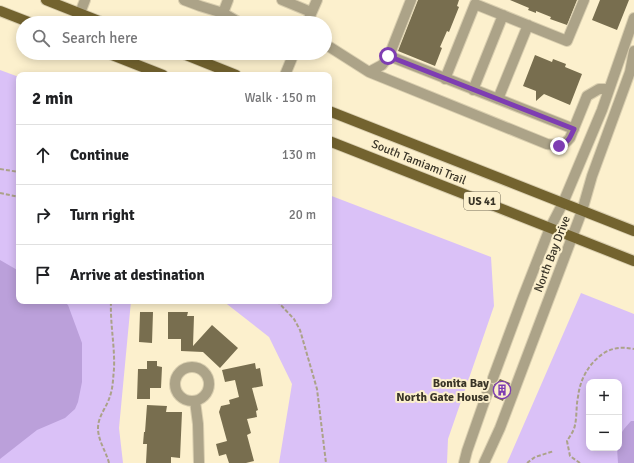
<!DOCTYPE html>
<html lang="en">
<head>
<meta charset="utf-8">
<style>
	body { margin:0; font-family:Signika,sans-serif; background:#f6f6f6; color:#202124 }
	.controls { position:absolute; right:12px; bottom:12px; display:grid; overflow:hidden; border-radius:8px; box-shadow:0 2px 10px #0003 }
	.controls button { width:36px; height:36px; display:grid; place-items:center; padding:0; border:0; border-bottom:1px solid #e0e0e0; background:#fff; color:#202124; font:20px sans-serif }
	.stop { position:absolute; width:12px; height:12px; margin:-9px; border:3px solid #7e3db2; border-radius:50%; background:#fff }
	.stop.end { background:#7e3db2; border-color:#fff; box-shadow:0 1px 4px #0008 }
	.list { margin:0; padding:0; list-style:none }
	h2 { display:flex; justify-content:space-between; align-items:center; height:52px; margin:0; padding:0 16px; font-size:17px }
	h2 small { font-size:13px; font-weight:400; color:#757577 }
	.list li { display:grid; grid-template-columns:26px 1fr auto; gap:12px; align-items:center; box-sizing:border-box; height:60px; padding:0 16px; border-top:1px solid #e0e0e0 }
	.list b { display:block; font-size:15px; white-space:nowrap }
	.list em { font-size:13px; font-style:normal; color:#757577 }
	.icon { flex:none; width:22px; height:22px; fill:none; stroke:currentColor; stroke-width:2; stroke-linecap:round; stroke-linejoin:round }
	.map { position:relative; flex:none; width:634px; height:463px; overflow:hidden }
	.search { position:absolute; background:#fff; box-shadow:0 2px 10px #0003; left:16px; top:16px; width:316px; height:44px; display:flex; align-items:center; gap:10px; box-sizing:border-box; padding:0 14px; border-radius:22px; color:#757577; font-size:15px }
	.panel { position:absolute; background:#fff; box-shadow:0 2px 10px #0003; left:16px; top:72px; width:316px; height:232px; border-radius:8px }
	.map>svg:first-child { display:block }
</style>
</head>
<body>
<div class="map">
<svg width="634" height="463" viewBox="0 0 634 463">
	<rect width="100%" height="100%" fill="#fcf0cd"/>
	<path fill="#dac1f7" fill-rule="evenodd" d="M0,70l19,7v224h112l-12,127 4,35h-123z
		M329,195l162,62 3,49 -46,133 -1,24h-168l13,-79 -23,-47 -46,-36h106z
		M581,293l53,21v149h-127zM589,382h30v66h-30z"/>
	<path fill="#bba0da" d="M0,260l19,11v30h44l5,4 14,38v39l-4,20 -3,7 -10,9 -28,12 -37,29z
		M631,421h3v42h-16l-1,-15h2c0,-14 3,-17 12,-27z"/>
	<path fill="#786e4f" d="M418,0h41l-2,6 2,1 -10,25 -2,-1 -7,16 2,1 -7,18 -37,-15z
		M510,0h67l-10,25 -17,-6 1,-2 -15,-6v2l-8,-3 1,-2z
		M600,0h29l-12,30 -25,-10z
		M535,55l17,7 1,-3 13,5 -1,3 17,7 -12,31 -26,-11 -8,7v-10l-13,-5z
		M140,312h13l-1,31 -13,-1z
		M168,312h20l-1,4h7l-1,30 19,-21 26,23 -18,20 -17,-16 -22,-1v-12h-13z
		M147,361h10v5l5,1 -1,21h-11v11h-13l1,-30h9z
		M255,363l1,6 4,-1 3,18 -11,2 6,22 -2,1 1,6 -10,2 4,14 -4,2 7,26 -8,2h-17l-3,-9 -7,2 -3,-12 11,-3 -8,-29 2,-6 9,-2 -1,-4 10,-3 -4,-17 -10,2 -3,-12z
		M500,379l10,4 -7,18 -9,-4 2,-6 -2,-7 3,-1z
		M147,405l20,1 -1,6h16l-2,46 -9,-1v6h-25l1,-19h-4l1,-12h1z"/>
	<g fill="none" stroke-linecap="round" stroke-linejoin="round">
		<defs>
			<path id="minor" d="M184,0l16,6 23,7 17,10
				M282,0l29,12
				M80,13l5,-13
				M223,13l5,-13
				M268,23l4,-1 12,1
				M307,23l10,-23
				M325,44l44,28 178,72c10,1 16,3 23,-6l17,-42 12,-7h10
				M389,56l185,73
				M369,72l13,-7 7,-9 22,-56
				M285,75l9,-22
				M445,79l30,-75 92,37 17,-41
				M473,90l30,-75
				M498,99l30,-74
				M175 384a17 17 0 1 1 34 0a17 17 0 1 1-34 0Z
				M493,378l30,-81 27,-69 13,-25 39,-93 32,-92
				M195,401l3,23 1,39
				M464,463l3,-12 22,-63
				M484,463l16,-35 82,-217 10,-35 38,-104 4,-21"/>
			<path id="major" d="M46,0l58,23
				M0,11l31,12
				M107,53l56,22
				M181,53l55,22
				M329,111l305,120
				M329,141l305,120"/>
		</defs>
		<use href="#minor" stroke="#d9ceaf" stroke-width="12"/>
		<use href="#major" stroke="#d9ceaf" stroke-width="12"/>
		<path stroke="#aba288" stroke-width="2" stroke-dasharray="4 2" stroke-linecap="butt" d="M0,169l19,3
			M0,193l19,4
			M277,301l17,18 6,11 17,59 9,74
			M109,463c-3,-12 -11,-22 -11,-35 0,-12 9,-21 12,-32 3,-8 3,-18 4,-27 1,-23 -4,-45 -3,-68
			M527,463l8,-6 19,-6
			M580,463l-10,-7 -3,-15c3,-5 7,-10 8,-16 2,-9 1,-19 3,-28 2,-18 11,-34 26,-44 10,-6 19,-6 30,-4"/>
		<use href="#minor" stroke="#aca388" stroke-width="10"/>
		<use href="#major" stroke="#73632f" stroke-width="10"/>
	</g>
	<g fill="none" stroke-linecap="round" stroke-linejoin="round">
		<path stroke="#7e3db2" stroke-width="5" d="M388,56l186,73c-4,9 -6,14 -15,17"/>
	</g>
	<defs>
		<symbol id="building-ring" viewBox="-11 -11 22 22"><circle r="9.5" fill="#fcf0cd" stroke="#7e3db2" stroke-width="1.5"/><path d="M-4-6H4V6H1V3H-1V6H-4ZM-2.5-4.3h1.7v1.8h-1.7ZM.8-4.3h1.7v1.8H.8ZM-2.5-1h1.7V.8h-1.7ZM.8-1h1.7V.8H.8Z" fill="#7e3db2"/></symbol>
	</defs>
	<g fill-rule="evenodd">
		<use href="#building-ring" x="492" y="380" width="20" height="20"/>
	</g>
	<g text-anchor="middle" stroke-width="4" stroke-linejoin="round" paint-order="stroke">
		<rect fill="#fcf0cd" stroke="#746c59" stroke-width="1" x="464" y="192" width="36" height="18" rx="3"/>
		<g font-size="11" font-weight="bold" fill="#393427">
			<text x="482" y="205">US 41</text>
		</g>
		<g font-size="12" fill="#393427" stroke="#fcf0cd">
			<text transform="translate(419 162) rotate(22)" y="4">South Tamiami Trail</text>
			<text transform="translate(552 254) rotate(-69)" y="4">North Bay Drive</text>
		</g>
		<g font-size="12" font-weight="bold" fill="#393427" stroke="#fcf0cd" text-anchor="end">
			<text x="489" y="387">Bonita Bay<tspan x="489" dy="14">North Gate House</tspan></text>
		</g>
	</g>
</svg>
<div class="controls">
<button>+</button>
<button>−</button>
</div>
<div class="stop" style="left:388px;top:56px"></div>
<div class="stop end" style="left:559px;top:146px"></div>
<div class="search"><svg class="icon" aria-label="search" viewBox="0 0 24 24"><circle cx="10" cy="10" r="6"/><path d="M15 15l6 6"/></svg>Search here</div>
<section class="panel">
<h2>2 min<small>Walk · 150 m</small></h2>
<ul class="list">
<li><svg class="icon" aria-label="ahead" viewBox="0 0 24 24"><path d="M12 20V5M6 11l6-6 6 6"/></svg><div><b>Continue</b></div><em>130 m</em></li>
<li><svg class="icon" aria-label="right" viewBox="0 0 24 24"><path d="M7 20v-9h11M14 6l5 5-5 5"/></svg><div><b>Turn right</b></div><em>20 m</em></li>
<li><svg class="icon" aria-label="arrive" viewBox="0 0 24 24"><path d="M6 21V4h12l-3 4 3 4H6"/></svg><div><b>Arrive at destination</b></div></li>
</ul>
</section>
</div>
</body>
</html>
